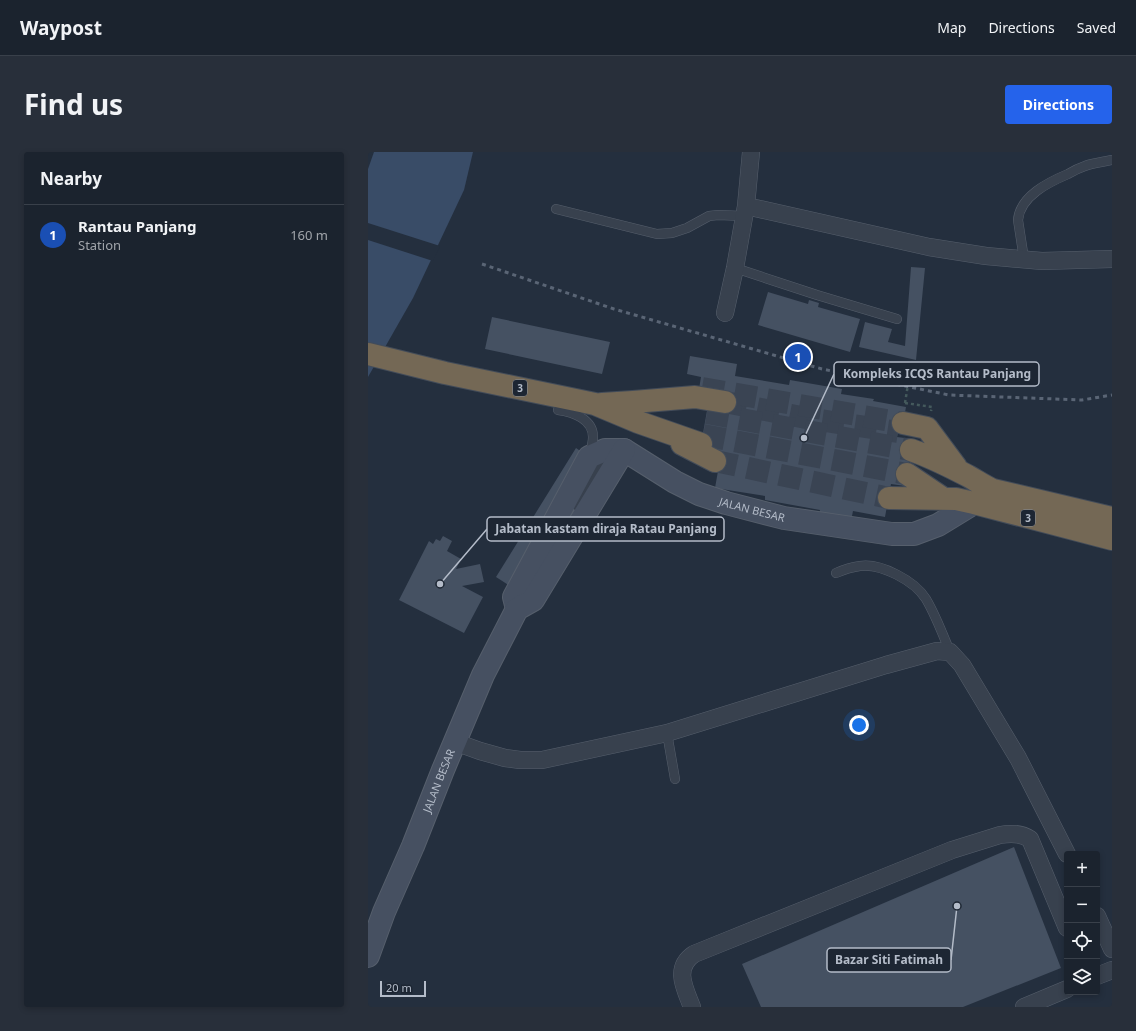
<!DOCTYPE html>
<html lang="en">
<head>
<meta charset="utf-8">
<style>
	body { margin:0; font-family:"Noto Sans",sans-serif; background:#282f3a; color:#f1f3f6 }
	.controls { position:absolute; right:12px; bottom:12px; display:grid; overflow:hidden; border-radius:4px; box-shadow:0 2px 6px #0003 }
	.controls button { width:36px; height:36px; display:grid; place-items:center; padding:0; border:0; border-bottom:1px solid #39404a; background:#1b232e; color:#f1f3f6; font:20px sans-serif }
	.scale { position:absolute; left:12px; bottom:10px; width:46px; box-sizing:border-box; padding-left:4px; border:2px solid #b4bcc9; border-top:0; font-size:11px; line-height:14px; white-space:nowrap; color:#b4bcc9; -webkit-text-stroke:3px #1d2633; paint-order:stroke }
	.you { position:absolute; left:491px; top:573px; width:14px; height:14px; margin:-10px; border:3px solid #fff; border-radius:50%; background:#1a73e8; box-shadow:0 0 0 6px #1a73e833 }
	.badge { display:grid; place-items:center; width:26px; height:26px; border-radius:50%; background:#2563eb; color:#fff; font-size:13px; font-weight:700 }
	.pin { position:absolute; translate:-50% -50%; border:2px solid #fff; box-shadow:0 1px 4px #0006 }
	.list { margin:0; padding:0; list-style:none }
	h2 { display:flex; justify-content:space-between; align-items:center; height:52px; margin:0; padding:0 16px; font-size:17px }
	h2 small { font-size:13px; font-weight:400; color:#a0a4aa }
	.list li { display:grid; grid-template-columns:26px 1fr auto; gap:12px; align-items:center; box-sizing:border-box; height:60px; padding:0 16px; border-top:1px solid #39404a }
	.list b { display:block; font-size:15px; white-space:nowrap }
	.list p { margin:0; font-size:13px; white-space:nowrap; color:#a0a4aa }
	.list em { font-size:13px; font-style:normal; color:#a0a4aa }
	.icon { flex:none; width:22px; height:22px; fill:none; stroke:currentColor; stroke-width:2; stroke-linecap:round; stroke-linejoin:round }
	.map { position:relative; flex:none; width:744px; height:855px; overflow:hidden; border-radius:4px }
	header { display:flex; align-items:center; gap:24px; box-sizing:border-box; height:56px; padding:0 20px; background:#1b232e; border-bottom:1px solid #39404a }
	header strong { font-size:19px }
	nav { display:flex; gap:22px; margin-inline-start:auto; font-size:14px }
	.intro { display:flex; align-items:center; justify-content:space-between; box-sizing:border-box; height:96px; padding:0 24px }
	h1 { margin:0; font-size:28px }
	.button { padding:10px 18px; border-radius:4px; background:#2563eb; color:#fff; font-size:14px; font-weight:700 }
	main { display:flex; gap:24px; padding:0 24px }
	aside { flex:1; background:#1b232e; border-radius:4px; box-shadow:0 2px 6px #0003 }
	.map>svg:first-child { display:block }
</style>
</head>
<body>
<header>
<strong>Waypost</strong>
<nav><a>Map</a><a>Directions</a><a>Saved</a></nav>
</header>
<div class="intro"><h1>Find us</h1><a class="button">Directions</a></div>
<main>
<aside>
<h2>Nearby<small></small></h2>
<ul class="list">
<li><span class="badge" style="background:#1a4fb4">1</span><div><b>Rantau Panjang</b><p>Station</p></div><em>160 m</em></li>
</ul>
</aside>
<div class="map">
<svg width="744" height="855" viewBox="0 0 744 855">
	<rect width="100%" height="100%" fill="#242f3e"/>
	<path fill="#394c67" d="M6,0h99l-9,38 -51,108 -45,79v-208z"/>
	<path fill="#242f3e" d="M0,71l72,23 -7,15 -65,-21z"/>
	<path fill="#455162" d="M543,115l14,1 -9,92 -57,-13 6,-25 27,7 -4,13 17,4z
		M400,140l40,12 1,-4 10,3 -1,4 42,12 -10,33 -92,-27z
		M124,165l118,25 -8,32 -117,-25z
		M322,204l47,8 -2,12 54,9 1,-5 52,9 -1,5 33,5 -1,2 33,6 -3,16 -5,9 -1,5 16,2 -8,47 -14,-2 -6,33 -32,-6 -2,10 -32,-5 1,-6 -55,-10v-4l-50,-8 3,-17 -18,-21 8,-45 -9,-16 2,-12 -14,-3z
		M208,296l13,9 23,12 -74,135 -42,-27z
		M75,384l9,5 -5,10 14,8 -5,10 24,-5 4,18 -22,4 21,11 -19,36 -65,-33 30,-59 4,3 3,-5 4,2z
		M646,695l47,121 -98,39h-202l-19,-43z"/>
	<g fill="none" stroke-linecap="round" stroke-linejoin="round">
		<path stroke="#3a4453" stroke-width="22" stroke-dasharray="22 11" stroke-linecap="butt" d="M357,250l81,16 92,14"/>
		<path stroke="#3a4453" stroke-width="22" stroke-dasharray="22 11" stroke-linecap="butt" d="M334,236l201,35
			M339,261l204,37
			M335,283l204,39
			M347,309l174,37"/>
		<defs>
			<path id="lane" d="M188,57l101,25 15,-1 15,-5 22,-12 9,-1 26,1
				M656,107l-6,-39c2,-24 31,-38 50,-46 5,-3 11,-6 17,-8 8,-3 18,-4 27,-6
				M367,116l82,27 80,24
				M190,258c15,2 35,9 35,27 0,6 -2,12 -3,18
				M209,354l25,-42 10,-7
				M468,421c7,-3 16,-6 24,-7 21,-3 55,15 66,33 10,17 17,36 24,53
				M299,581l8,46"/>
			<path id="street" d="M378,54l183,41 57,9 56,5 70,-2
				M357,161l10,-45 11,-62 5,-54
				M87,590l25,9 25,7 15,2h22l125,-27 219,-68 51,-14 13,1 12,13 56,93 49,96
				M729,764l15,33
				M729,824l15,-6
				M324,855c-7,-18 -19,-39 2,-53l258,-104 48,-15c11,-2 21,-2 30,4l37,89
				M656,855l43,-18"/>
			<g id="secondary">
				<path id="s1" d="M149,457l-3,-12 75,-140 16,-7h19l51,32 24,12 27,9 58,15 108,16h22l24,-9 36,-22 7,-13"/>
				<path id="s2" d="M0,804l16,-44 29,-66 30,-76 40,-95 34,-66 16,-9 91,-150"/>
			</g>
			<path id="highway" d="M0,202l77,19 150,31 43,18 63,22
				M234,252l31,-2 62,-5 30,5
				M535,271l24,5 29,39
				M314,292l33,17
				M543,298c20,7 38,16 57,26 9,5 16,10 25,14l119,28
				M539,322l37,25
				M521,346l67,1 18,4 138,36"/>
		</defs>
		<use href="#lane" stroke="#565f6c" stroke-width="10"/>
		<use href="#street" stroke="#565f6c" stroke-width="18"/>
		<use href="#secondary" stroke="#565f6c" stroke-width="24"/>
		<use href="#highway" stroke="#434c59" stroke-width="24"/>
		<path stroke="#44595c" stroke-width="2.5" stroke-dasharray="3 3" stroke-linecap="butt" d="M516,214l26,6
			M537,251l27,4 -1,4"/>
		<use href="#lane" stroke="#38414e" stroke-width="9"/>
		<use href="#street" stroke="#38414e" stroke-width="17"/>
		<use href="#secondary" stroke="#465061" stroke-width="22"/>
		<use href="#highway" stroke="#746855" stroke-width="22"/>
		<path stroke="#5a6575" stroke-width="3" stroke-dasharray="4 4" stroke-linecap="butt" d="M114,112l132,45 208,60 127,26 133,5 30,-5"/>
		<path stroke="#44595c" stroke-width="2.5" stroke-dasharray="3 3" stroke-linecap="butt" d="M537,251l5,-31"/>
	</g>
	<g text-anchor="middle" stroke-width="3" stroke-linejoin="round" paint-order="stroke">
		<g fill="#1d2633" stroke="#878f9c" stroke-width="1">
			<rect x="145" y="228" width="14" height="16" rx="3"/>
			<rect x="653" y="358" width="14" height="16" rx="3"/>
		</g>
		<g font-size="10" font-weight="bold" fill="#b4bcc9">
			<text x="152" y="240">3</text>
			<text x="660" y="370">3</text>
		</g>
		<g font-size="11" fill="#b4bcc9" stroke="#1d2633">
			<text dy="4" stroke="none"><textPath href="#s1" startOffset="350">JALAN BESAR</textPath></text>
			<text dy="4" stroke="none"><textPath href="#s2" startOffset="189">JALAN BESAR</textPath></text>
		</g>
	</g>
	<path fill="none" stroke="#b4bcc9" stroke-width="1.5" d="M436 286L466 222M72 432L119 377M589 754L583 808"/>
	<g fill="#b4bcc9" stroke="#1d2633" stroke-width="1.5">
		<circle cx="436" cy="286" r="4"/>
		<circle cx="72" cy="432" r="4"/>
		<circle cx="589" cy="754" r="4"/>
	</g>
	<g fill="#1d2633" stroke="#b4bcc9" stroke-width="1.5">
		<rect x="466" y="210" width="205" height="24" rx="4"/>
		<rect x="119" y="365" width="237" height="24" rx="4"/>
		<rect x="459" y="796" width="124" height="24" rx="4"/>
	</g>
	<g font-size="12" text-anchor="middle" font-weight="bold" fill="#b4bcc9">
		<text x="569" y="226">Kompleks ICQS Rantau Panjang</text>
		<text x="238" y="381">Jabatan kastam diraja Ratau Panjang</text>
		<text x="521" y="812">Bazar Siti Fatimah</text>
	</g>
</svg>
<div class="controls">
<button>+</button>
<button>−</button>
<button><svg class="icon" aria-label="locate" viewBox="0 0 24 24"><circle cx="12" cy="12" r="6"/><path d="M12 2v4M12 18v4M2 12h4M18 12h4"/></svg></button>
<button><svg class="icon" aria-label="layers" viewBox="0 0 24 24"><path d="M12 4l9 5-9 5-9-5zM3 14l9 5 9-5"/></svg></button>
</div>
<div class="scale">20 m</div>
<div class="you"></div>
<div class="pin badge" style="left:430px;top:205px;background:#1a4fb4">1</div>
</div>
</main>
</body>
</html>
